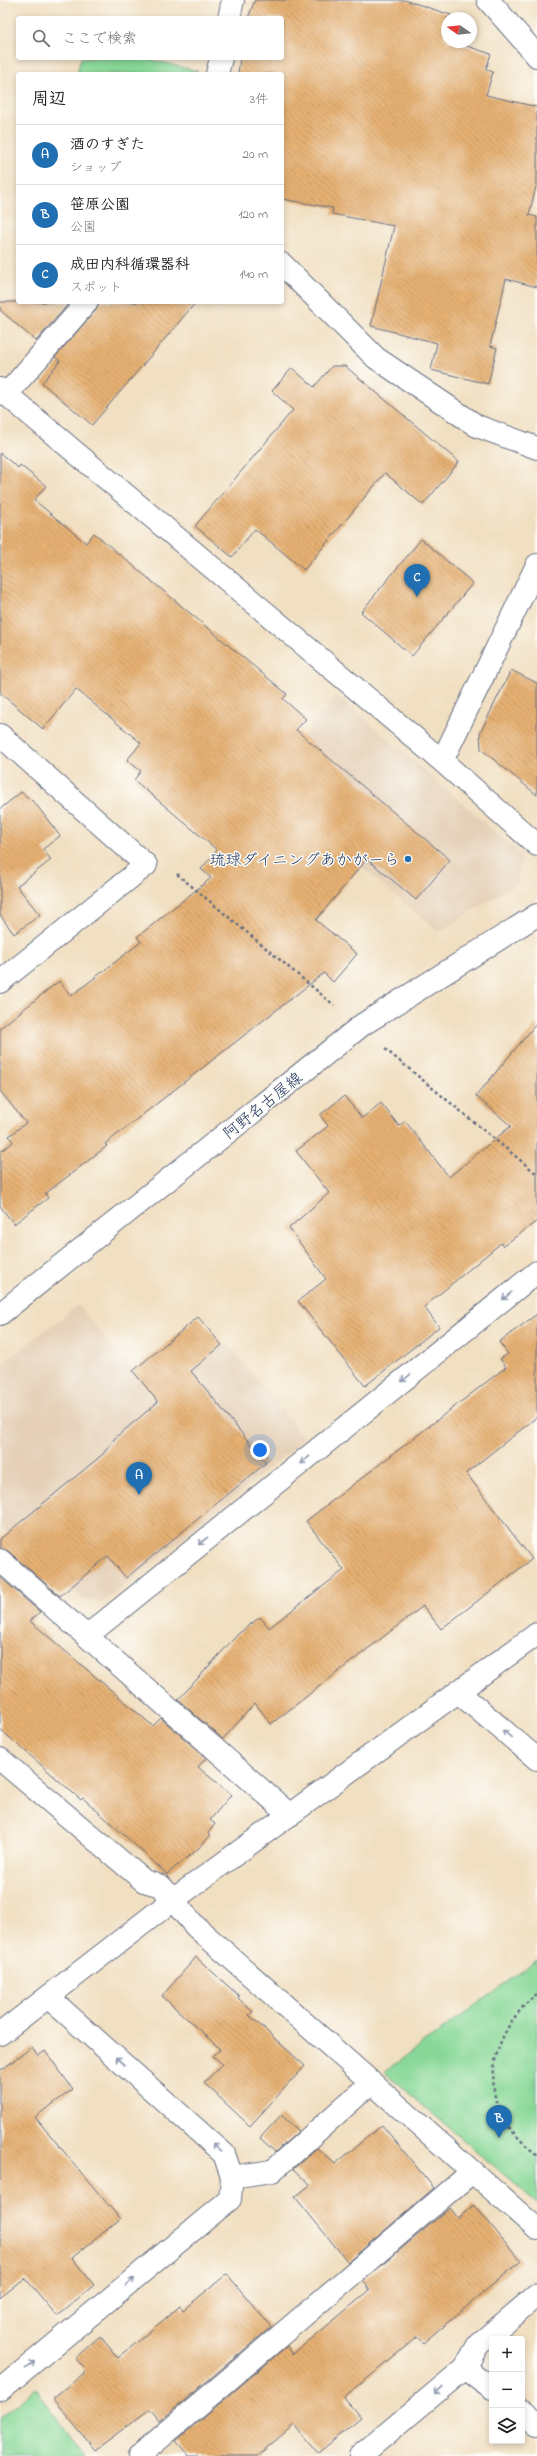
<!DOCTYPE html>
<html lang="ja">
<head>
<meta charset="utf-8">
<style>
	body { margin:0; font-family:"Indie Flower","Klee One",sans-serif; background:#f2f2f2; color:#202124 }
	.controls { position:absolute; right:12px; bottom:12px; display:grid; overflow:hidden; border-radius:4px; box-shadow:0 2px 6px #0003 }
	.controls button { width:36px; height:36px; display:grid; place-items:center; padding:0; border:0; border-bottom:1px solid #e0e0e0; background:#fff; color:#202124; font:20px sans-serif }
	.compass { position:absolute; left:441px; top:12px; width:36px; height:36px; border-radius:50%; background:#fff; box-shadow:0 2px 6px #0003; rotate:284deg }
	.you { position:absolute; left:260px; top:1450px; width:14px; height:14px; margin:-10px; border:3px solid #fff; border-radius:50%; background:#1a73e8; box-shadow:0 0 0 6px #1a73e833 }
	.badge { display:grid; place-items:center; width:26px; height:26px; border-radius:50%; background:#1f6fb2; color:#fff; font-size:13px; font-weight:700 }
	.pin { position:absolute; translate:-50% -33px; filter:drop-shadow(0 1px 2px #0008) }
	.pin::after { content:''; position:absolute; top:21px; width:14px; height:12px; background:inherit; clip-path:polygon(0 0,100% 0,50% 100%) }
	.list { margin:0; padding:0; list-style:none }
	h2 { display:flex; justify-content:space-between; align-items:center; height:52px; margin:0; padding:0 16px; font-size:17px }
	h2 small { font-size:13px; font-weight:400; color:#757577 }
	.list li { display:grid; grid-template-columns:26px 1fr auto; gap:12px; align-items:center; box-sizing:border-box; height:60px; padding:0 16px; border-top:1px solid #e0e0e0 }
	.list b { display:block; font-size:15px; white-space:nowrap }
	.list p { margin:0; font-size:13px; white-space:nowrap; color:#757577 }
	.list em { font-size:13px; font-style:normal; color:#757577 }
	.icon { flex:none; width:22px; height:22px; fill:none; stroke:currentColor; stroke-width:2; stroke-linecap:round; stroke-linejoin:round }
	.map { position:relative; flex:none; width:537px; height:2456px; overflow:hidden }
	.search { position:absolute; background:#fff; box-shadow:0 2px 6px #0003; left:16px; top:16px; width:268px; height:44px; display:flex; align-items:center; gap:10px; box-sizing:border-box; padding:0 14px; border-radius:4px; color:#757577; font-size:15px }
	.panel { position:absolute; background:#fff; box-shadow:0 2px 6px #0003; left:16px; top:72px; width:268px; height:232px; border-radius:4px }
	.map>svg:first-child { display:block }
</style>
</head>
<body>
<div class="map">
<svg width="537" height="2456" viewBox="0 0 537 2456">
	<defs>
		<pattern id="building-back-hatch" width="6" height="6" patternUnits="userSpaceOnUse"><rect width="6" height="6" fill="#e6b072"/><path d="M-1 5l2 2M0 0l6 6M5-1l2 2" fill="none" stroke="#ba9061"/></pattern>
	</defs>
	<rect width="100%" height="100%" fill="#fdfcf7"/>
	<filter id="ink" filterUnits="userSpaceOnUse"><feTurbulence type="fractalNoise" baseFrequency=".025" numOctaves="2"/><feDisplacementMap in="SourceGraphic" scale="8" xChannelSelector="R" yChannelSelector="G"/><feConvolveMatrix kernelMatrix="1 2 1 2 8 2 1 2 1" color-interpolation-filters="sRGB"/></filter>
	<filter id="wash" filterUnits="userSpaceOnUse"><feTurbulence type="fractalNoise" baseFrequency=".012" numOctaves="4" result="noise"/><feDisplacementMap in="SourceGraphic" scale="16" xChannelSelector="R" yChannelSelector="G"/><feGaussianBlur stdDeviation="0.9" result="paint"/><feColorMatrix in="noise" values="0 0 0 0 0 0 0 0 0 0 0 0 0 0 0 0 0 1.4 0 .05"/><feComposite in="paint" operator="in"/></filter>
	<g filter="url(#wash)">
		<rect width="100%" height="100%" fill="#f1dfc1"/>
		<path fill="#e5d0b7" d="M337,695l185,160 -5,28 -78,49 -176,-148z
			M78,1305l78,96 71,-58 78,96 -202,164 -20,-4 -83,-72v-162z"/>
		<path fill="#88d897" stroke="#52847a" d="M81,58h64l52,13v3h-120z
			M537,1960v243l-153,-131z
			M36,2389l49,67h-85v-37z"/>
		<g id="blocks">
			<path fill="url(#building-back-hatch)" d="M255,0h150l46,15 -1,3h-3l-4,20 4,1v3h8l36,12 -5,15 7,3 -7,23 51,12v76l-8,32 8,2v70l-31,-8 -16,67 7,2 -9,36 -57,-14 6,-27 -66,-17 23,-100 -62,-12 1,-6 -51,-9v-125h-44l2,-16h42v-40h-34z
				M0,302h70l-34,39 -36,-31z
				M99,302h97l-104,123 -50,-42 18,-22 -5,-4 41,-47z
				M332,366h13l114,96 -36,43 -38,-32 -81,97 -49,-41 -23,28 -37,-31 98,-116 -21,-19 20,-23 22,19z
				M0,453l18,15 2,-3 26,21 -12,14 52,43 8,-10 193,161 -4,5 23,20 -10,11 154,130 -34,40 -49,-41 -51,61 41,34 -24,28 -9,-9 -219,171 2,2 -62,48 3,4 -34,26 -14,-18v-54l13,-10 -4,-6 17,-13 -26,-32v-63l59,-47 12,15 70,-54 -4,-5 74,-59 -10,-9 16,-19 -83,-70 7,-9 -14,-11 14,-17 -65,-54 -33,40 -43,-36z
				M421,539l52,44 -61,73 -51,-44z
				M511,670l26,13v112l-56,-46 -1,-16z
				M21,792l14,11 25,33 -17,13 8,11 -34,26 23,29 -26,19 -14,-19v-106z
				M537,1023v198l-34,25 -2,-3 -77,64 15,20 -74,59 -67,-85 28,-22 -37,-51 40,-35 -33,-42 32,-25 -8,-11 24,-19 18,22 19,-15 18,23 6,-5 44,56 62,-51 -35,-30z
				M537,1314v103l-71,56 66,86 -91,70 -18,-23 -152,118 -16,-21 -32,36 -45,-39 60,-66 22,-17 9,11 75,-58 -38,-49 200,-154 -6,-8 8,-5 -9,-12z
				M198,1317l24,28 -31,26 75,92 -140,115 -18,-22 -48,40 -52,-45 -8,-3v-9l103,-85 12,-16 43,-36 -25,-31z
				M0,1577l40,35 -10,9 123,105 8,-8 45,40 -8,9 33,28 -21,25 5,4 -7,9 2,3 -11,12 -32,26 -84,-76 -2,2 -81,-71z
				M196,1957l43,39 -1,2 15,14 -4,3 56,51 -55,60 -46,-43 18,-19 -9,-8 7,-7 -58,-53z
				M32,2047l6,9 7,-5 28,38 -38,28 85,102 -48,39 22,27 -37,31 -32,-38 -25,20v-227z
				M281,2115l18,16 -24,21 -15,-14z
				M382,2125l52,63 -86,74 -53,-65 15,-12 -17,-16 24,-21 18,16z
				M474,2205l47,56 -98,82 -6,-6 -73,61 17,20 -43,35 -24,-28 -37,31h-68l-13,-15 111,-95 6,8 77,-64 -7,-9 87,-73 8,10z
				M227,2274l44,53 -111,94 -10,-12 -55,41 -42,-51 31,-26 2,-3 -11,-12 25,-22 18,22 62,-52 3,4z"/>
		</g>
	</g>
	<g filter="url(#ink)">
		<use href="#blocks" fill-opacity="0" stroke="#666d81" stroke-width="1"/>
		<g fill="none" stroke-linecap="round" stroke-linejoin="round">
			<defs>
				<path id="street" d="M488,0l49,56
					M229,18l4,-18
					M217,74l4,-16
					M282,264l94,94 101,68 60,22
					M0,389l442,372 95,84
					M6,395l81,-93
					M0,735l146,130 -146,117
					M442,761l95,-196
					M0,1560l290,255
					M88,1635l449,-363
					M458,1692l79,67
					M0,1759l144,122 17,5 34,40 342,303
					M0,2034l173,-134 364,-266
					M232,2177l40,-6 99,-88
					M465,2368l13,-23 59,-50
					M0,2390l230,-191 2,-22 -8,-23 -176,-157
					M522,2411l15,13
					M139,2456l333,-284
					M360,2456l105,-88 27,20"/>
				<path id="secondary" d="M0,1314l362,-289 175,-110"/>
			</defs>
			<use href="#street" stroke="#666d81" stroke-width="24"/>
			<use href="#secondary" stroke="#666d81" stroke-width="24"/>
			<path stroke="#666d81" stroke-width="2.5" stroke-dasharray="3 3" stroke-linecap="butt" d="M177,874l157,131
				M385,1049l152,125
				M537,1994c-33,26 -52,70 -40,111 6,19 25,38 40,50"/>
			<use href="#street" stroke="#fff" stroke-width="22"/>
			<use href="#secondary" stroke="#fff" stroke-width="22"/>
		</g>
		<defs><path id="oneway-shaft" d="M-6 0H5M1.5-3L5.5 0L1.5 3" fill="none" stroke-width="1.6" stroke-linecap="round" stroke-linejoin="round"/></defs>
		<g stroke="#8d97ae">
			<use href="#oneway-shaft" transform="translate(507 1296) rotate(141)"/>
			<use href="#oneway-shaft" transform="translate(406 1378) rotate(141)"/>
			<use href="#oneway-shaft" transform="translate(305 1460) rotate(141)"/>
			<use href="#oneway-shaft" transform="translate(203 1541) rotate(141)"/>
			<use href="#oneway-shaft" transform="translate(507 1734) rotate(-140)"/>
			<use href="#oneway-shaft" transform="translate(120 2061) rotate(-138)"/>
			<use href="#oneway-shaft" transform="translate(217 2147) rotate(-139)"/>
			<use href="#oneway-shaft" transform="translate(130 2282) rotate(-40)"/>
			<use href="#oneway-shaft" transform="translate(30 2365) rotate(-40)"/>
			<use href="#oneway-shaft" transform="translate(439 2390) rotate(140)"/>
		</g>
	</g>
	<circle fill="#1f6fb2" stroke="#fdfcf7" stroke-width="1.5" cx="408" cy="859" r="4"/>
	<g text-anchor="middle" stroke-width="3" stroke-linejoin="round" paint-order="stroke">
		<g font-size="16" fill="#1b2f5e" stroke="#fdfcf7" text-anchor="end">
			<text x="400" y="865">琉球ダイニングあかがーら</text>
		</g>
		<g font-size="16" fill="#1b2f5e" stroke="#fdfcf7">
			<text transform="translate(262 1105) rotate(-39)" y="6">阿野名古屋線</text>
		</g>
	</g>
</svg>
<div class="controls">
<button>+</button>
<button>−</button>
<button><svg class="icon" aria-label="layers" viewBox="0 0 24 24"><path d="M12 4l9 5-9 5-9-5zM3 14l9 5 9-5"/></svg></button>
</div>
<svg class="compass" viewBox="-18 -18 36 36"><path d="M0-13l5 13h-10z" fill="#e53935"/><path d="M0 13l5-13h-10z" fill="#757577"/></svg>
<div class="you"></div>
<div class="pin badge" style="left:139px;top:1495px">A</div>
<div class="pin badge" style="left:499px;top:2138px">B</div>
<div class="pin badge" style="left:417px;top:597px">C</div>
<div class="search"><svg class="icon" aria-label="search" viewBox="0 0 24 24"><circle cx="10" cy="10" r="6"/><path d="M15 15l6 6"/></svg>ここで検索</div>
<section class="panel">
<h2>周辺<small>3件</small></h2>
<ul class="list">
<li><span class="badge">A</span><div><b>酒のすぎた</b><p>ショップ</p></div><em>20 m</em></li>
<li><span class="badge">B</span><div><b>笹原公園</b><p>公園</p></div><em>120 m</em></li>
<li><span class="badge">C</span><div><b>成田内科循環器科</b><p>スポット</p></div><em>140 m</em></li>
</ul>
</section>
</div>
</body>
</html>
